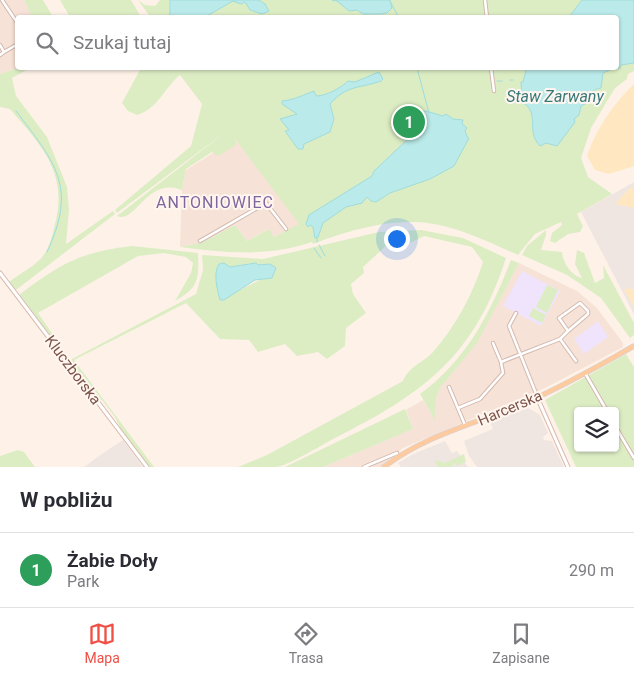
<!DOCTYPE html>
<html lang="pl">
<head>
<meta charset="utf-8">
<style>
	body { margin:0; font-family:Roboto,sans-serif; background:#f7f7f7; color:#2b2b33 }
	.controls { position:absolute; right:15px; bottom:15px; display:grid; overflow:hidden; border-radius:5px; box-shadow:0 1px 4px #0004 }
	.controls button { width:45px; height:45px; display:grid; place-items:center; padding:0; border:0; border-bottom:1px solid #e1e1e2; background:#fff; color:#2b2b33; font:25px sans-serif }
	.you { position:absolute; left:396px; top:238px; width:18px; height:18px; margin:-12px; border:4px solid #fff; border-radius:50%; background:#1a73e8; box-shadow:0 0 0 8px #1a73e833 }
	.badge { display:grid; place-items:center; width:32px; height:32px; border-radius:50%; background:#f04f45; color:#fff; font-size:16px; font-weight:700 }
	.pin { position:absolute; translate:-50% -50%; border:2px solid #fff; box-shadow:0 1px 5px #0006 }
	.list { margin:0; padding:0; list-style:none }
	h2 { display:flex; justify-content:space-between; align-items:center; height:65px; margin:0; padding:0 20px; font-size:21px }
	h2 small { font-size:16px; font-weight:400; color:#7c7c81 }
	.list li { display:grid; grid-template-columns:32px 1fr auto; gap:15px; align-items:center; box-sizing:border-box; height:75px; padding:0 20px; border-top:1px solid #e1e1e2 }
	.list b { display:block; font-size:19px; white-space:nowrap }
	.list p { margin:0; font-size:16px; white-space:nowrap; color:#7c7c81 }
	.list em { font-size:16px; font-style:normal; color:#7c7c81 }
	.icon { flex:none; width:28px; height:28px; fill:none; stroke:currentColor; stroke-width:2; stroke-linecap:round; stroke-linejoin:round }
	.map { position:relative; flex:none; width:634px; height:467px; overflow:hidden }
	.search { position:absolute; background:#fff; box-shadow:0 1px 4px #0004; left:15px; right:15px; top:15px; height:55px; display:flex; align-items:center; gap:12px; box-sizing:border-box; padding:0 18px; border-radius:5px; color:#7c7c81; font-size:19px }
	.sheet { height:140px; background:#fff }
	nav { display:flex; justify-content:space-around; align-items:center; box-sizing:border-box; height:70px; border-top:1px solid #e1e1e2; background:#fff; font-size:14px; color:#7c7c81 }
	nav a { display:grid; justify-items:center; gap:2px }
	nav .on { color:#f04f45 }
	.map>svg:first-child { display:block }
</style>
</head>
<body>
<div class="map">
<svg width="634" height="467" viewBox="0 0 634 467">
	<rect width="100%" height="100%" fill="#fef2e8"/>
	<path fill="#f6e2d6" d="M0,0h24l8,17 -14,1v50l-18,6z
		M235,139l65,85 -26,13 -6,-8 -21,12 -12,-16 -32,17 -23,5 2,-57 4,-20z
		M519,263l58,28 20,17 26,35v4l-78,41 -142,60 -22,19h-58l90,-38 -7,-19 17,-10 12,19 1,-20 4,-11 37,-46z"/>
	<path fill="#efe5e1" d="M634,182v132l-53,-102z
		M528,408l12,7 8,18 -5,4 1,3 8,1 12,26h-87l-8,-11 -5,-15 29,-12 -3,-7z
		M123,440l20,27h-59l15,-11z
		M445,441l7,12 5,-2 11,16h-67l-3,-4 15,-9z"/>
	<path fill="#efe4fb" d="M522,271l38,20 -19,35 -38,-20z
		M598,321l10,16 -24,17 -10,-15z"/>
	<path fill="#dcedc4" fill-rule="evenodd" d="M24,0h19l10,17h-21z
		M60,0h71l10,17h-71z
		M138,0l7,5 10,1 5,-6h474v71l-6,3 -1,5 -12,9 -24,40 -10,30 7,19 24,17 -35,20 6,12 -3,6 -12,2 -13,9 -5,-2 2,-8 10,-8 -1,-3 -26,12 -17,21c-32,-14 -67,-32 -103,-33 -34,-1 -71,10 -102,22l-1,-2c-43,15 -88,11 -132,5l23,-5 32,-17 12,16 22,-12 5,8 25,-13 -64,-85 1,6 -18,11 -6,-4 -26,17 -4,21c-35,-14 -46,34 -65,26l111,-86 -111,83 -2,-3 76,-64 11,-42 -22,-29c-16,13 -22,34 -43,40l-9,-4 -6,-8 19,-35h475v-50h-465z
		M18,68h12l-18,10 4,18 31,41 20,50 2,23 -3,34 47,-33 2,3 -99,76 -7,-8c11,-9 28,-16 36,-29 6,-9 8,-22 11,-33 11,-49 -16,-76 -46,-111l-10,-2v-33z
		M421,230l42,8 43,20c-31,96 -79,133 -165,177 -15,7 -52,31 -65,32 -12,0 -26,0 -38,0l29,-12 136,-74c6,-15 20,-18 30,-29 22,-25 40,-58 50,-90l-11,-15 -48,-11 -18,9h-19l-24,22 1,6 -13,11 2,10 13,19 -20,15 -1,18 -18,13 -9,-7 -21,4 -12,-12 -27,8 -9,-12 -29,-1 -34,-36 -112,57 80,107h-6l-26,-35 -7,-15 -12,-16 -11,-8 -21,-29 1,-5 124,-65 7,-24 -1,-15 61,4 116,-27zM224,263l6,4 14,-2 22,1 -2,12 -40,20 -5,-34z
		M546,230v5l-5,15 21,2c1,10 9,24 20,26l-7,-14 2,-14 7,3 11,30 9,-5 -1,-13 31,58v12l-4,3 -29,-40 -34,-23 -45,-20 5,-9z
		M132,246l66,7c1,26 1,35 -23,48l16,-28 2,-10 -7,-6 -22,-4 -26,3 -100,57 30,43h-4l-45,-61c41,-31 61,-43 113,-49z
		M511,260l8,3 -42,80 -37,45 -4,11 -1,21 -15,-26c46,-33 71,-82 91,-134z
		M547,285l11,5 -11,23 -11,-6z
		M533,308l13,7 -4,8 -13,-7z
		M626,354l8,13v100h-58l-31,-67zM578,411h37v37h-37z
		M405,409l8,20 -90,38h-38z
		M18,450l6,2 11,15h-35v-11z
		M464,454l2,8 -9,4 -2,-3 -4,4h-13l-3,-5 1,-2 9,3z"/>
	<path fill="#ffe7c1" d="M634,84v82l-25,8 -14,-4 -8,-14c9,-27 26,-52 47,-72z
		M634,187v21l-19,-4 14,-15z
		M624,289h10v19z"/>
	<path fill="#baeae9" stroke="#9fdcdc" d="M170,0h89l6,4 4,7 -7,3 -12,-4 -5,-8 -4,2 -8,-3 -28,16h-35z
		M332,0h58l2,8 -5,5 -6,1h-18l-6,-4 -8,1 -12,-10z
		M582,0h52v63l-13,2 -2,4 -2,-3 -1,-48 -47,-1z
		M530,68h84l-11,5 -2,15c-11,2 -11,7 -16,16l-4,2 -2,9 -5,4 1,3 -18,24 -11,-3 -6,3c-15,-15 1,-33 -18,-44l-1,-20h2l3,-12z
		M379,72l4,7 -2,2c-22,8 -33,3 -51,23l4,15 -4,13 -26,12 -1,5h-5l-13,-18 4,-1 -9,-11 17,-5 -15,-10v-3c12,-1 21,-6 32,-10l2,5c10,0 25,-8 32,-15l7,1z
		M426,111l17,5 3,-2 7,5 10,1 -1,4 5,4 -2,2 2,7 2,1 -15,28 -24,13 -40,14 -14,9 -5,-1 -4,-4 -5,6 -16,4 -23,16 -5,14 -3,1 -2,-11 -3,-2 -2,2 -2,-3 3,-9 63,-39 2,-5 35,-33 1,-4 7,-6v-5l6,-5 -1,-6z
		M224,263l6,4 26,-4 2,2 12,-1 6,4 -4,10 -17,2 -31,20h-4c-3,-11 -7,-27 -1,-36z"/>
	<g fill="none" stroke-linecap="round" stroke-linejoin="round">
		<path stroke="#9fdcdc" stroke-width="1" d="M390,1l9,17
			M417,68l12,45
			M510,80h3
			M497,81h5
			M16,111c39,52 62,75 31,141
			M317,238v4
			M319,245l6,11
			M314,248l7,10"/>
		<defs>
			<path id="street" d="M2,0l16,24
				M485,0l2,18
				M0,45l4,7 14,-8
				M0,55l4,-3
				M491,68l3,23
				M200,241l66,-38 20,26
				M516,313l-7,13 28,70
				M560,339l16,22
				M493,343l8,19
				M585,373l22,38
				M449,387l16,38
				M458,408l22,-9 23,-26 -2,-11 59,-23 8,-8 -9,-13 21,-15 8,8v3l-20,17
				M615,426l19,32
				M364,467l33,-14"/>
			<path id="secondary" d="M0,273l147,194
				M537,397l31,70"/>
			<path id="primary" d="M384,467c42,-33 98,-45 145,-66 37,-16 71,-36 105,-55"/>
		</defs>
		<use href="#street" stroke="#d4b9af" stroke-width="4.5"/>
		<use href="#secondary" stroke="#d9baae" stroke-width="5"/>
		<use href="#primary" stroke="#dacfcc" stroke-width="5.5"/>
		<use href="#street" stroke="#fff" stroke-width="2.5"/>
		<use href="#secondary" stroke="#fff" stroke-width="3"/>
		<use href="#primary" stroke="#ffcb9e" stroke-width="4"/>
	</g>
	<g text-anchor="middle" stroke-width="4" stroke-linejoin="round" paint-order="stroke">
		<g font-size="15" fill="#7b5349" stroke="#fff6f0">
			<text transform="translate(73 370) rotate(53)" y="5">Kluczborska</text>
			<text transform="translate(510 408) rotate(-23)" y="5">Harcerska</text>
		</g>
		<g font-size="16" font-style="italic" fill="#387979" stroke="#fff6f0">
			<text x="555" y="102">Staw Zarwany</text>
		</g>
		<g font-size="16" letter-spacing="1" fill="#81659e" stroke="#fff6f0">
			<text x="215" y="208">ANTONIOWIEC</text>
		</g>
	</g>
</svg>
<div class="controls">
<button><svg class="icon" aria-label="layers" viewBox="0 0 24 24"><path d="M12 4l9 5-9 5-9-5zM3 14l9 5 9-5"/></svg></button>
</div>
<div class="you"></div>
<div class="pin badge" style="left:409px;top:122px;background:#2e9e5b">1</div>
<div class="search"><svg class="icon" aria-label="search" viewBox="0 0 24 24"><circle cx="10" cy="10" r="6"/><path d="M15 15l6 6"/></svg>Szukaj tutaj</div>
</div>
<section class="sheet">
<h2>W pobliżu<small></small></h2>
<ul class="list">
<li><span class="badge" style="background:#2e9e5b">1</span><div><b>Żabie Doły</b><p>Park</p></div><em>290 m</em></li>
</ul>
</section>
<nav>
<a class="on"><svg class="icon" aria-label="map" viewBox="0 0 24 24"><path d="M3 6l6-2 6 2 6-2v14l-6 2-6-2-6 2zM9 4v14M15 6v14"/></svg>Mapa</a>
<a><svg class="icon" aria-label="directions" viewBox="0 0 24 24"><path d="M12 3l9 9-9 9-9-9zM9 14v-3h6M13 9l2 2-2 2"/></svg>Trasa</a>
<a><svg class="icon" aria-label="saved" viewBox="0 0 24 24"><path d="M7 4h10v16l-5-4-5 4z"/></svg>Zapisane</a>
</nav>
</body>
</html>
